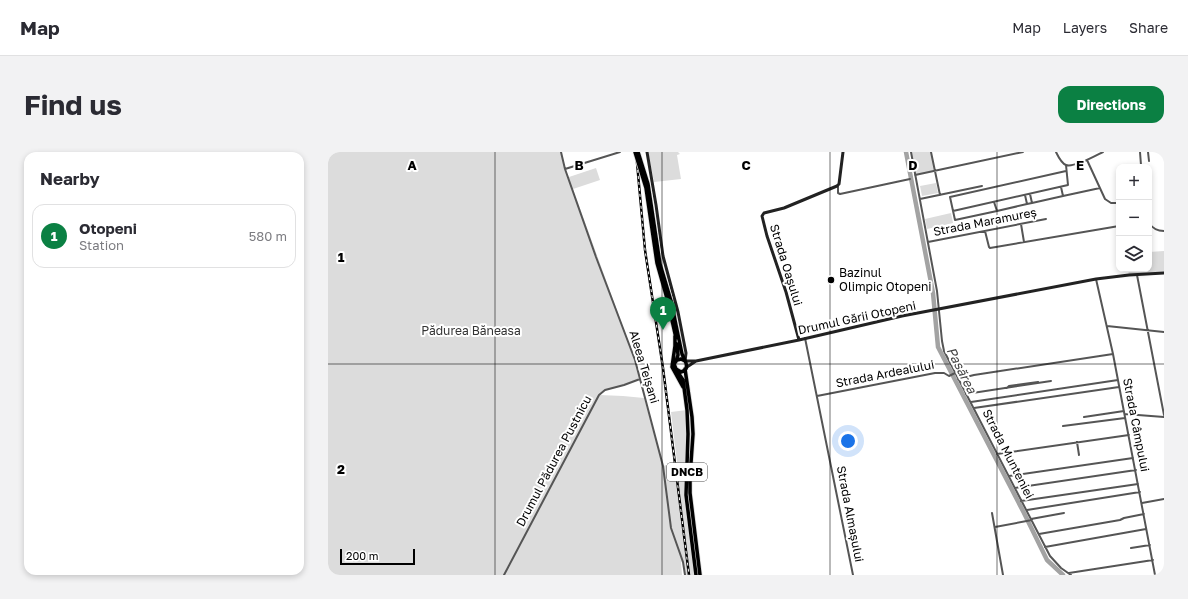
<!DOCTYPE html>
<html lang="en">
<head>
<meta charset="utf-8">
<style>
	body { margin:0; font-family:"Golos Text",sans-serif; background:#f2f2f3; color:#2b2b33 }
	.controls { position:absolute; right:12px; top:12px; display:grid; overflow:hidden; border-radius:8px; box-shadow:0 2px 6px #0003 }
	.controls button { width:36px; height:36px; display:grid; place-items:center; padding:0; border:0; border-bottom:1px solid #e1e1e2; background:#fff; color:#2b2b33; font:20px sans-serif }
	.scale { position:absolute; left:12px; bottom:10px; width:75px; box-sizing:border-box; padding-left:4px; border:2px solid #000; border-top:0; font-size:11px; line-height:14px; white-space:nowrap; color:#000; -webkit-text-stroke:3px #fff; paint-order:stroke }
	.you { position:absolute; left:520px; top:289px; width:14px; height:14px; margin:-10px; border:3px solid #fff; border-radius:50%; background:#1a73e8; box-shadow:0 0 0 6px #1a73e833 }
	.badge { display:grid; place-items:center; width:26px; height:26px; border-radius:50%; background:#0b8043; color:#fff; font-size:13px; font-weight:700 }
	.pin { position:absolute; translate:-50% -33px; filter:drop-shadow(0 1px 2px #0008) }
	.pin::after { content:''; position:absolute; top:21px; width:14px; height:12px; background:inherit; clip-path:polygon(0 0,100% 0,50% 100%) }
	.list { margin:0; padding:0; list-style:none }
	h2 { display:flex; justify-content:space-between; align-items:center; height:52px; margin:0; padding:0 16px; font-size:17px }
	h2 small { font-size:13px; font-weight:400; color:#7c7c81 }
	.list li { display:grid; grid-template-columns:26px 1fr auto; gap:12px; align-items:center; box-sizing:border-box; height:64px; margin:0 8px 8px; padding:0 8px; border:1px solid #e1e1e2; border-radius:12px }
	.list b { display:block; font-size:15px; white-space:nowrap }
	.list p { margin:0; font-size:13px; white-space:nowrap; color:#7c7c81 }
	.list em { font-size:13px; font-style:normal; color:#7c7c81 }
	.icon { flex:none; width:22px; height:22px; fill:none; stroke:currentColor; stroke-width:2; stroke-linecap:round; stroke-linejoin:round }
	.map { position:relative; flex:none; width:836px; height:423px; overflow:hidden; border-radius:12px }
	header { display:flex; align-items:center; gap:24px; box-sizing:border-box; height:56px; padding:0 20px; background:#fff; border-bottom:1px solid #e1e1e2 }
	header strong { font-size:19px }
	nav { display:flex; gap:22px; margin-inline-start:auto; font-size:14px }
	.intro { display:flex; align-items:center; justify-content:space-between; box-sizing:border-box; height:96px; padding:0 24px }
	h1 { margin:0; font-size:28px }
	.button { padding:10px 18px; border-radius:12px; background:#0b8043; color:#fff; font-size:14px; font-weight:700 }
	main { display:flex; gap:24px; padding:0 24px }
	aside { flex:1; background:#fff; border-radius:12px; box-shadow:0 2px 6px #0003 }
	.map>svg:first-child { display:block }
</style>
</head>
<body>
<header>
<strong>Map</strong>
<nav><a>Map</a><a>Layers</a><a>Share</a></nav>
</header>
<div class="intro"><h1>Find us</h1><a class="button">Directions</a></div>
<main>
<aside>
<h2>Nearby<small></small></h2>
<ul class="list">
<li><span class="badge">1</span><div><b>Otopeni</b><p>Station</p></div><em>580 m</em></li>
</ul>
</aside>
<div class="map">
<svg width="836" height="423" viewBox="0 0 836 423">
	<rect width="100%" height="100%" fill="#fff"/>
	<path fill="#dcdcdc" d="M0,0h233l4,17 4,8 27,-9 4,12 -27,9 62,171 5,19 -16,6 -19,5 -5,5 23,1 21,2 19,68 14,-4 -6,-50 16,-2 -1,85 10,80h-11l-2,-12 -2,-1 1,13h-354z
		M320,0h30l2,2 -3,1 4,24 -27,3z
		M583,0h20l4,19 -20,4z
		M608,31l2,10 -16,3 -2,-10z
		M623,61l2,10 -26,6 -2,-10z
		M836,99v22l-35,2 -1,-6h21v-17z"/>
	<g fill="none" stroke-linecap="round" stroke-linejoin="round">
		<path stroke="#a3a3a3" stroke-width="4.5" d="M578,0l27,141 5,54 86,166 23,47 16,15"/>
		<defs>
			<path id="primary" d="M343,149l11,53c3,7 9,15 -1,18l-5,-3 -2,-5 3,-4 4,-1 4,2
				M340,150l8,36
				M347,184v10l-3,21 11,20
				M348,209l2,-6 -1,-11
				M357,217l7,48 1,17 -3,43v16l10,82
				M349,219l6,9 4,30 1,24 -2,61 10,80"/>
		</defs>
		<use href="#primary" stroke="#dbdbdb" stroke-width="5"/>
		<path stroke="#555" stroke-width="2" d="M233,0l4,17 31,88 39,103 28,106 8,62 12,34 2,13
			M583,0l26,139 5,50 2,10 106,205 11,12 10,7
			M603,0l9,43
			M728,0c2,4 5,11 10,13 8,3 29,-9 37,-13
			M812,0l1,13
			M820,0l1,9
			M759,8l18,39 6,4h8
			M237,17l55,-17
			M587,23l108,-23
			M510,34v7l2,1 70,-15
			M733,35l2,9 37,-8
			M702,42l2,9 31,-7
			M697,43l2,9 5,-1
			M592,47l62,-13
			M666,50l3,9 30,-7
			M625,59l115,-26 -2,-20
			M669,59l-42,9 -5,-23 116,-26
			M821,71c4,6 8,8 15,8
			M693,72l3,18
			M657,79l4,16 1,1 129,-22
			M600,90l118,-23
			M809,123l27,140
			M768,127l17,75 42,221
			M779,174l57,6
			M477,186l48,237
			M630,227l16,-4 139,-21
			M679,236l2,-2 29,-4
			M638,242l85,-13
			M489,244l118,-23h9l5,3 6,-3
			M643,250l147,-22
			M646,256l145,-21
			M797,262l39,3
			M756,265l40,-6
			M735,274l62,-8
			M749,290l2,13
			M669,302l132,-19
			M681,324l124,-18
			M687,336l121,-18
			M693,349l117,-17
			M814,351l22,-4
			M699,358l113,-18
			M664,361l11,62
			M703,367l33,-6
			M667,375l37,-7
			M711,382l81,-14 4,-2 20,-4
			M717,395l101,-18
			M803,396l19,-3
			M741,421l84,-13
			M176,423l95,-180 6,-5 19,-5 16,-6"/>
		<path stroke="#222" stroke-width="3" d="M319,0l9,53 7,51 15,56 8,41 -1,8h11l103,-21 103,-24 194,-37 33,-4 35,-2
			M471,188l-13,-48 -19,-56 -5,-20 2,-3 20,-5 53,-22 2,-2 4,-32
			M359,215l9,-6"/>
		<use href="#primary" stroke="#000" stroke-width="3.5"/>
		<defs>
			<path id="rail" d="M308,0l9,98 18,118 26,207"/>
		</defs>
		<use href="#rail" stroke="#000" stroke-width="2.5"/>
		<use href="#rail" stroke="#fff" stroke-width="1" stroke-dasharray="3" stroke-linecap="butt"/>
		<defs>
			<path id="primary-bridge" d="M307,0l11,36 11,75 11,39
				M310,0l10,32 12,80 11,37"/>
		</defs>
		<use href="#primary-bridge" stroke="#dbdbdb" stroke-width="5" stroke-linecap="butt"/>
		<use href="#primary-bridge" stroke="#000" stroke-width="3.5"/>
	</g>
	<path fill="none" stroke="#000" stroke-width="1" stroke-opacity="0.55" d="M167,0v423M334,0v423M502,0v423M669,0v423M0,212h836"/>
	<circle fill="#000" stroke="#fff" stroke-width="1.5" cx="503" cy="128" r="4"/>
	<g text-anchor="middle" stroke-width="4" stroke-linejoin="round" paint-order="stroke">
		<rect fill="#fff" stroke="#4c4c4c" stroke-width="1" x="339" y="311" width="40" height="18" rx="3"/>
		<g font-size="11" font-weight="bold" fill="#000">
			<text x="359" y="324">DNCB</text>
		</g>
		<g font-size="12" fill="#000" stroke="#fff">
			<text transform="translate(657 70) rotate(-11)" y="4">Strada Maramureș</text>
			<text transform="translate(458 113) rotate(73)" y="4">Strada Oașului</text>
			<text transform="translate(529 166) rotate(-12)" y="4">Drumul Gării Otopeni</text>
			<text transform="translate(316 215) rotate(73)" y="4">Aleea Teișani</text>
			<text transform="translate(557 222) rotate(-11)" y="4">Strada Ardealului</text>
			<text transform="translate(808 273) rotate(79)" y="4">Strada Câmpului</text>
			<text transform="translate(680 302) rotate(63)" y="4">Strada Munteniei</text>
			<text transform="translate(226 309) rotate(-62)" y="4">Drumul Pădurea Pustnicu</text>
			<text transform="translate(522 362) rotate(79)" y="4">Strada Almașului</text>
		</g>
		<g font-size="12" fill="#000" stroke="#fff" text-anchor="start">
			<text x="511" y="125">Bazinul<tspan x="511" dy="14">Olimpic Otopeni</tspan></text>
		</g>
		<g font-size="12" fill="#333" stroke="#fff">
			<text x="143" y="183">Pădurea Băneasa</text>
		</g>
		<g font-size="13" font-style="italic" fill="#444" stroke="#fff">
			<text transform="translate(634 218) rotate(63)" y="5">Pasărea</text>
		</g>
	</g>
	<g font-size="13" text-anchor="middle" font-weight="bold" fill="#000" stroke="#fff" stroke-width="4" stroke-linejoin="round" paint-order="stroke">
		<text x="84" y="18">A</text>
		<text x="251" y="18">B</text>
		<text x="418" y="18">C</text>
		<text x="585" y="18">D</text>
		<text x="752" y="18">E</text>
		<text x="13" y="110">1</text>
		<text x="13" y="322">2</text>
	</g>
</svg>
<div class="controls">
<button>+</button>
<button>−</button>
<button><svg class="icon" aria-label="layers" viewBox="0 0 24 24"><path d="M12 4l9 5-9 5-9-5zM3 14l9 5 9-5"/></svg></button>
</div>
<div class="scale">200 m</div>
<div class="you"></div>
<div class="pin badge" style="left:335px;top:178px">1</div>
</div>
</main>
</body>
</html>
